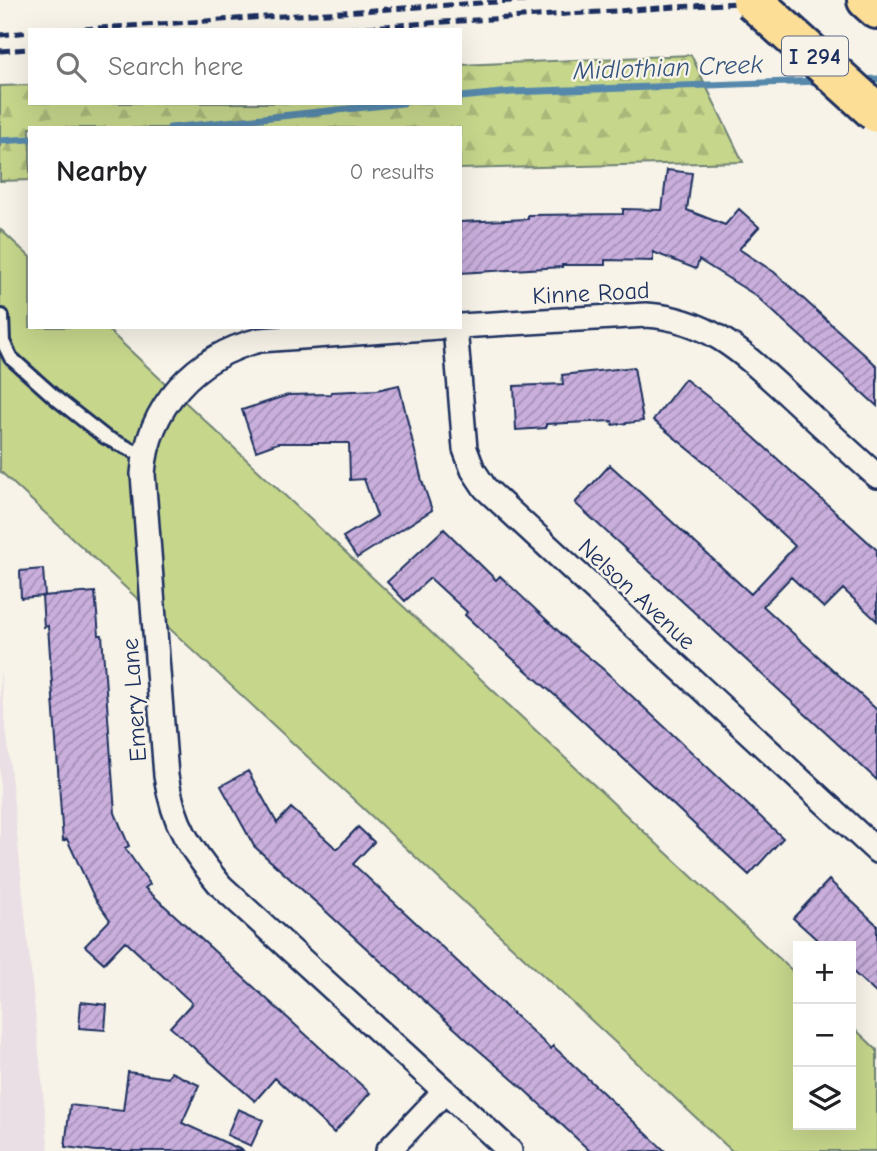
<!DOCTYPE html>
<html lang="en">
<head>
<meta charset="utf-8">
<style>
	body { margin:0; font-family:"Comic Neue",sans-serif; background:#f2f2f2; color:#202124 }
	.controls { position:absolute; right:21px; bottom:21px; display:grid; overflow:hidden; border-radius:0px; box-shadow:0 7px 28px #0002 }
	.controls button { width:63px; height:63px; display:grid; place-items:center; padding:0; border:0; border-bottom:2px solid #e0e0e0; background:#fff; color:#202124; font:35px sans-serif }
	.list { margin:0; padding:0; list-style:none }
	h2 { display:flex; justify-content:space-between; align-items:center; height:91px; margin:0; padding:0 28px; font-size:30px }
	h2 small { font-size:23px; font-weight:400; color:#757577 }
	.icon { flex:none; width:38px; height:38px; fill:none; stroke:currentColor; stroke-width:2; stroke-linecap:round; stroke-linejoin:round }
	.map { position:relative; flex:none; width:877px; height:1151px; overflow:hidden }
	.search { position:absolute; background:#fff; box-shadow:0 7px 28px #0002; left:28px; top:28px; width:434px; height:77px; display:flex; align-items:center; gap:18px; box-sizing:border-box; padding:0 24px; border-radius:0px; color:#757577; font-size:26px }
	.panel { position:absolute; background:#fff; box-shadow:0 7px 28px #0002; left:28px; top:126px; width:434px; height:203px; border-radius:0px }
	.map>svg:first-child { display:block }
</style>
</head>
<body>
<div class="map">
<svg width="877" height="1151" viewBox="0 0 877 1151">
	<defs>
		<pattern id="forest-firs" width="22" height="20" patternUnits="userSpaceOnUse" patternTransform="scale(1.75)"><rect width="22" height="20" fill="#c6d68b"/><path d="M5 1l3.5 6h-7zM16 11l3.5 6h-7z" fill="#aab87a"/></pattern>
		<pattern id="building-hatch" width="6" height="6" patternUnits="userSpaceOnUse" patternTransform="scale(1.75)"><rect width="6" height="6" fill="#caafdd"/><path d="M-1 1l2-2M0 6l6-6M5 7l2-2" fill="none" stroke="#a38fb6"/></pattern>
	</defs>
	<rect width="100%" height="100%" fill="#f7f3e8"/>
	<filter id="ink" filterUnits="userSpaceOnUse"><feTurbulence type="fractalNoise" baseFrequency=".0143" numOctaves="2"/><feDisplacementMap in="SourceGraphic" scale="14" xChannelSelector="R" yChannelSelector="G"/><feConvolveMatrix kernelMatrix="1 2 1 2 8 2 1 2 1" color-interpolation-filters="sRGB"/></filter>
	<g filter="url(#ink)">
		<path fill="#eadfe5" d="M0,669l8,76 41,406h-49z"/>
		<path fill="#c6d68b" stroke="#708274" stroke-width="2" d="M0,229l30,28v70h75l693,649v149h53v-100l26,25v101h-145l-732,-680z"/>
		<path fill="url(#forest-firs)" stroke="#708274" stroke-width="2" d="M691,55l52,107 -283,7v-41h-430v52l-30,1v-95l30,-1v18h430v-38z"/>
		<g fill="none" stroke-linecap="round" stroke-linejoin="round">
			<path stroke="#5688ab" stroke-width="7" d="M860,80l17,-1
				M460,97l52,-5 308,-11
				M170,128l233,-25
				M0,141l30,-2"/>
		</g>
		<path fill="url(#building-hatch)" stroke="#1b2f5e" stroke-width="2" d="M667,170l25,3 -5,37 38,15 14,-16 20,18 -20,22 35,23 103,94v40l-122,-111 -56,-35 -3,9 -43,-17v9l-48,-1v5h-43v2l-102,6v-51l68,-3v-4l95,-1v-5l39,1z
			M634,367l9,54 -30,4 -1,-4 -66,3v4l-30,2 -2,-44 49,-2 -1,-9z
			M685,379l37,29 155,142v71l-34,-32 -19,19 -33,-31 -28,29 114,104v70l-302,-277 35,-38 141,129 44,-48 -88,-82 -54,-44z
			M399,385l23,96 10,29 -75,48 -14,-21 34,-21 -13,-37 -14,1 -1,-37h-71l-22,8 -14,-41 46,-15 43,-1v-2l46,-2z
			M444,529l52,51 4,-4 69,65 34,28 180,169 -34,37 -191,-177 -61,-53 -32,-30 2,-3 -37,-34 -25,23 -18,-19z
			M43,569l2,27 -24,2 -1,-27z
			M95,592l4,43h3l13,178 14,33 -4,2 25,36 -5,4 225,205 -36,40 -59,-55 -20,23 -85,-74 22,-24 -67,-62 -21,22 -19,-17 25,-26 -16,-23 -27,-58 -4,2 -15,-215 -4,1 -2,-31z
			M248,771l29,52 14,-15 46,41 21,-22 16,15 -21,22 198,185 2,-3 112,105h-75l-72,-67 -44,-38 -220,-200 -33,-60z
			M829,880l48,45v69l-26,-24v-24h-27l-31,-28z
			M81,1002l26,3 -2,25 -26,-2z
			M128,1072l40,6 3,-6 28,13 -17,38 62,28h-148l-31,-4 5,-42 53,6z
			M238,1109l25,11 -12,26 -24,-11z"/>
		<g fill="none" stroke-linecap="round" stroke-linejoin="round">
			<defs>
				<path id="service" d="M2,316l1,26 8,16 47,42 47,37 39,19"/>
				<path id="minor" d="M460,326l186,-11c66,4 101,42 147,84 28,26 56,52 84,77
					M439,327l-179,13c-65,16 -112,66 -117,134l23,302c8,50 23,71 55,110l289,265
					M455,327l10,122 8,21 12,18 392,363
					M388,1151l57,-60"/>
				<path id="motorway" d="M867,0l10,9"/>
			</defs>
			<use href="#service" stroke="#1b2f5e" stroke-width="18"/>
			<use href="#minor" stroke="#1b2f5e" stroke-width="28"/>
			<use href="#motorway" stroke="#1b2f5e" stroke-width="44"/>
			<use href="#service" stroke="#f7f3e8" stroke-width="12"/>
			<use href="#minor" stroke="#f7f3e8" stroke-width="23"/>
			<use href="#motorway" stroke="#fdde96" stroke-width="38"/>
			<path stroke="#1b2f5e" stroke-width="5" stroke-dasharray="10 5" stroke-linecap="butt" d="M68,30l458,-30
				M321,30l464,-30
				M0,35l30,-3
				M0,51l30,-2"/>
			<defs>
				<path id="motorway-bridge" d="M752,0l125,113"/>
			</defs>
			<use href="#motorway-bridge" stroke="#1b2f5e" stroke-width="44" stroke-linecap="butt"/>
			<use href="#motorway-bridge" stroke="#fdde96" stroke-width="38"/>
		</g>
	</g>
	<g text-anchor="middle" stroke-width="5" stroke-linejoin="round" paint-order="stroke">
		<rect fill="#f7f3e8" stroke="#5d6a87" stroke-width="2" x="782" y="36.5" width="66" height="39" rx="5"/>
		<g font-size="23" font-weight="bold" fill="#1b2f5e">
			<text x="815" y="64">I 294</text>
		</g>
		<g font-size="24" fill="#1b2f5e" stroke="#f7f3e8">
			<text transform="translate(591 293) rotate(-3)" y="8">Kinne Road</text>
			<text transform="translate(637 594) rotate(43)" y="8">Nelson Avenue</text>
			<text transform="translate(134 700) rotate(-94)" y="8">Emery Lane</text>
		</g>
		<g font-size="26" font-style="italic" fill="#34547e" stroke="#f7f3e8">
			<text transform="translate(668 67) rotate(-2)" y="9">Midlothian Creek</text>
		</g>
	</g>
</svg>
<div class="controls">
<button>+</button>
<button>−</button>
<button><svg class="icon" aria-label="layers" viewBox="0 0 24 24"><path d="M12 4l9 5-9 5-9-5zM3 14l9 5 9-5"/></svg></button>
</div>
<div class="search"><svg class="icon" aria-label="search" viewBox="0 0 24 24"><circle cx="10" cy="10" r="6"/><path d="M15 15l6 6"/></svg>Search here</div>
<section class="panel">
<h2>Nearby<small>0 results</small></h2>
<ul class="list">
</ul>
</section>
</div>
</body>
</html>
